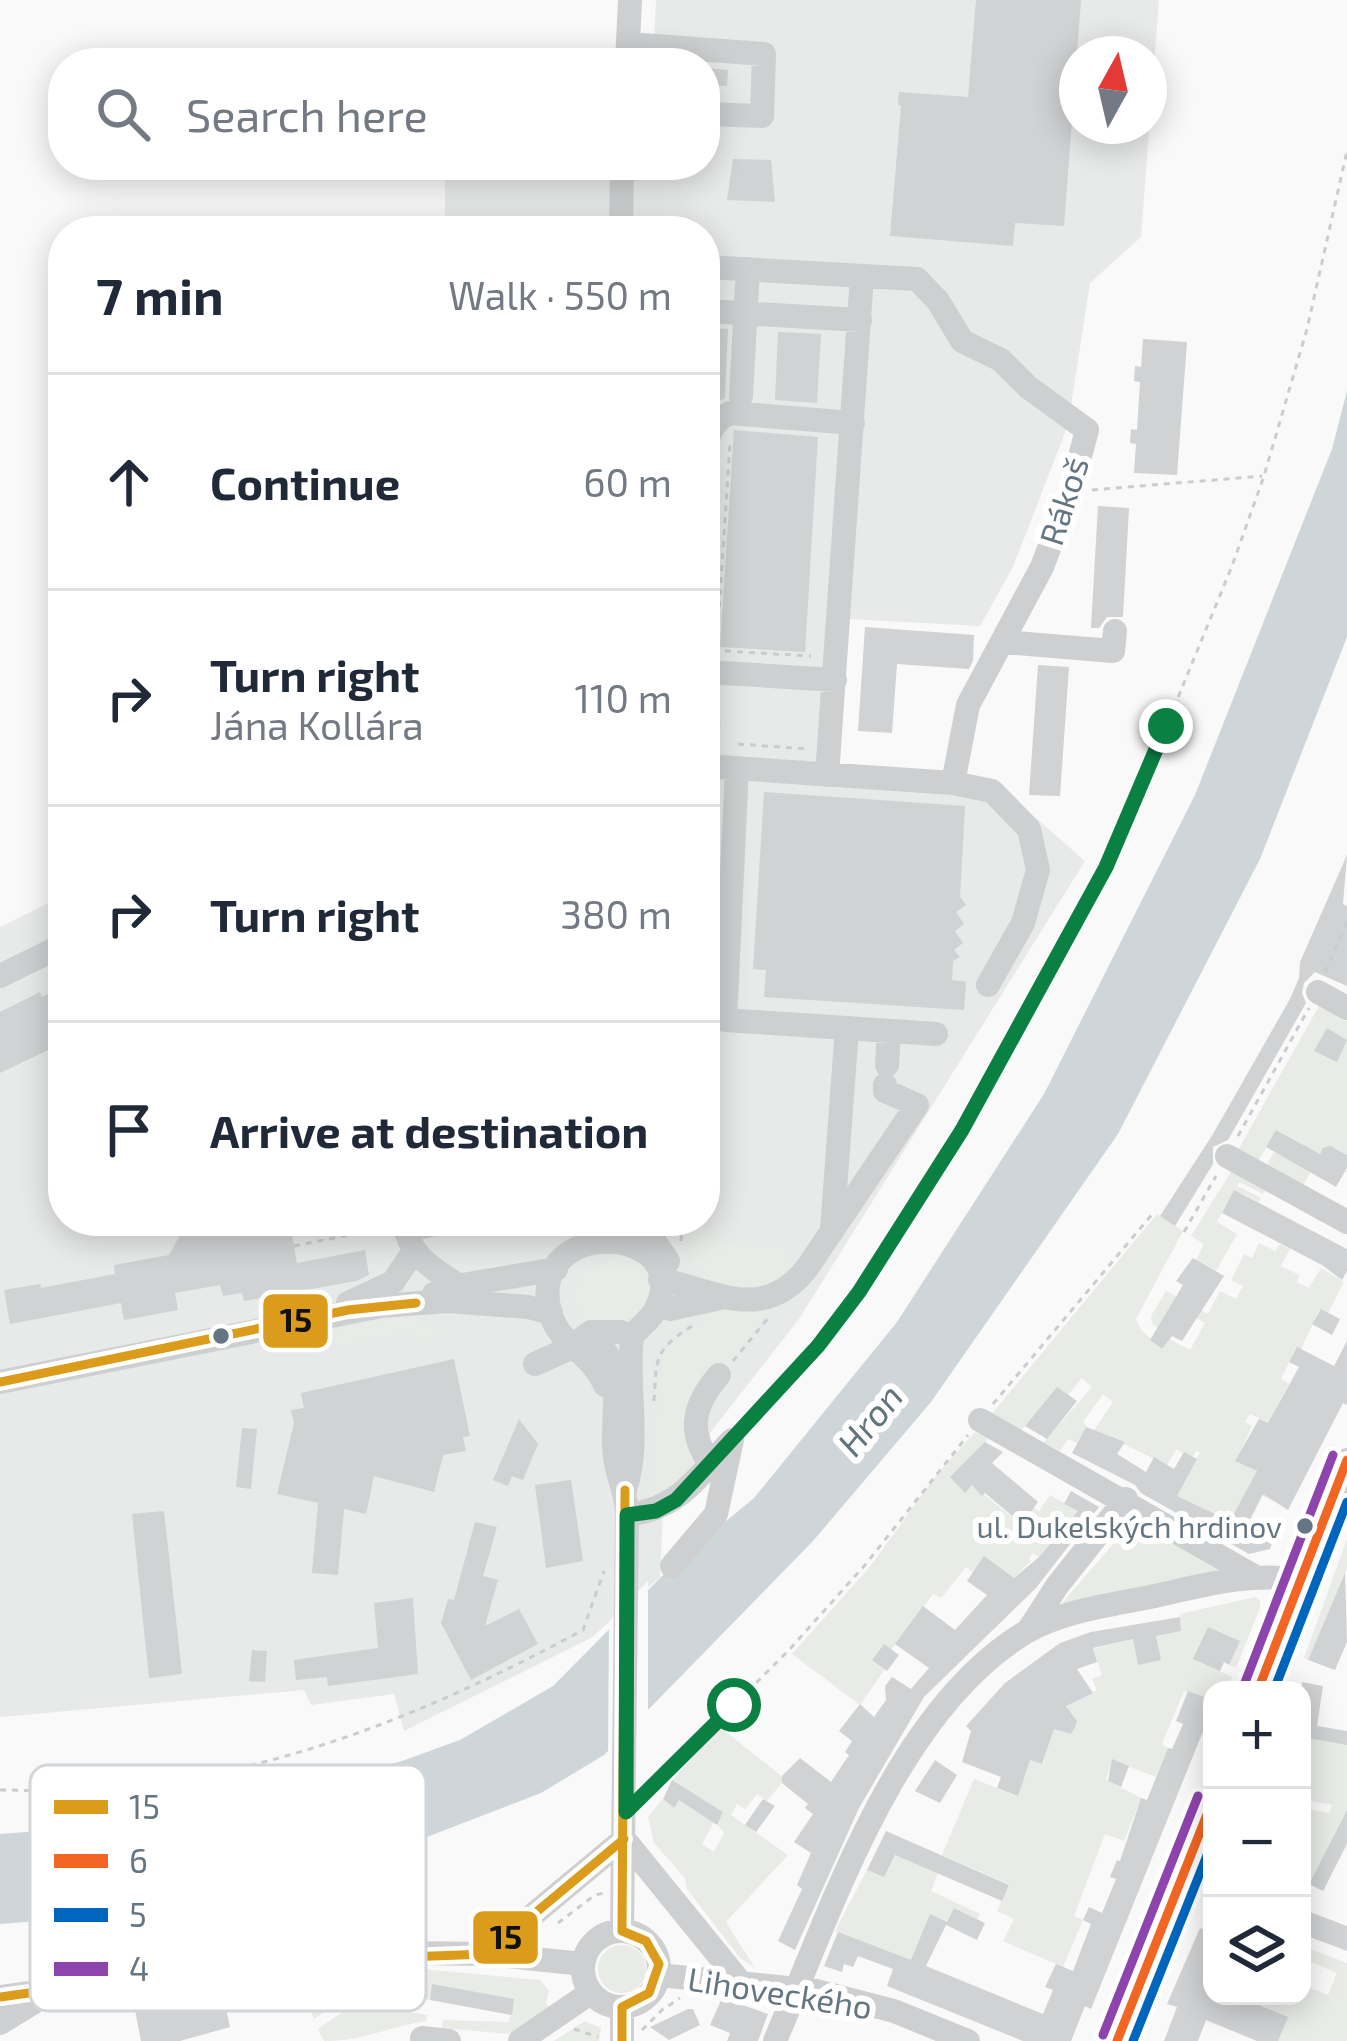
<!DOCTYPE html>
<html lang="en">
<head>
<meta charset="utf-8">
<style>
	body { margin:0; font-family:"Exo 2",sans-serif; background:#f2f2f3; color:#1f2937 }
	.controls { position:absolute; right:36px; bottom:36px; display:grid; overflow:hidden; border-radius:24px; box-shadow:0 6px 30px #0003 }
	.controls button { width:108px; height:108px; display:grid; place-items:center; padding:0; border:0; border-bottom:3px solid #e0e1e3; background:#fff; color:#1f2937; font:60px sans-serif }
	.compass { position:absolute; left:1059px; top:36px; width:108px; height:108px; border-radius:50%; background:#fff; box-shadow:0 6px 30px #0003; rotate:8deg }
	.stop { position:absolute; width:36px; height:36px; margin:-27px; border:9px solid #0b8043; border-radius:50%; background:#fff }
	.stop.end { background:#0b8043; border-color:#fff; box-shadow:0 3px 12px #0008 }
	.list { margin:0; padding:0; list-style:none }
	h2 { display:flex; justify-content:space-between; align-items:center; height:156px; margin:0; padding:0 48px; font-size:51px }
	h2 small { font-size:39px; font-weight:400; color:#747a83 }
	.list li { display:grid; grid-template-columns:78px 1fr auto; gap:36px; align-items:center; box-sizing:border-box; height:216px; padding:0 48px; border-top:3px solid #e0e1e3 }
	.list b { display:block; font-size:45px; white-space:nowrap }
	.list p { margin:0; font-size:39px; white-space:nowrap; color:#747a83 }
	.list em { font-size:39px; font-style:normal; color:#747a83 }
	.icon { flex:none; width:66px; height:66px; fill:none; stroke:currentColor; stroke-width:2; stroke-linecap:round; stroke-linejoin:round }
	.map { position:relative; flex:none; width:1347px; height:2041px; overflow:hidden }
	.search { position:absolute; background:#fff; box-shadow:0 6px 30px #0003; left:48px; top:48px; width:672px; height:132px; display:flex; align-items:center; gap:30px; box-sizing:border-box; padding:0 42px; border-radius:48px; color:#747a83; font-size:45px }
	.panel { position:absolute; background:#fff; box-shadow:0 6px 30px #0003; left:48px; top:216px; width:672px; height:1020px; border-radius:48px }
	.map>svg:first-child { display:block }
</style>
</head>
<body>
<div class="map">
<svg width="1347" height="2041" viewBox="0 0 1347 2041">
	<rect width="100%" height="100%" fill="#f9f9f9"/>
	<path fill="#e8e9e9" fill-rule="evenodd" d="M656,0h503l-18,237 -51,46 -22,142 -55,142 -33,59 -133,-7 -7,146 180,39 65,57 -286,458 -135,173 -4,85 -69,61 -187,93 -10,-37 -83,11 -7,-15 -304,27v-790l63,-31v325h642v-990h-260v-66h260v-102h-52zM1077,54h72v72h-72z"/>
	<path fill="#e8ebe6" d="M1319,1006l28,15v139c-4,-10 -14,-14 -24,-12l-20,38 -37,-20 8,-14 20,10 8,-18 -25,-14 -19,31 -20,-11z
		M1232,1170l34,18 -3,6 -24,-12 -2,4 24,12 -2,4 -25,-12 -17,32 20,12 -21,37 -20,-11 8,-16 -13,-8z
		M1157,1214l26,17 -47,88 5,11 21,19 8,-10 20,11 15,-27 -33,-19 -14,24 -6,-4 -1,-8 15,-25 42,23 12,-23 16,8 7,-13 -12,-6 13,-26 8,4 7,-15 16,8 5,-7 10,5 -9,17 18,9 -2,7 12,6 12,-20 23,14 -16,31 -9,-3 -18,40 -5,-2 -15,31 8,5 -13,24 28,33 -54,-27 -5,8 7,4 -16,35 47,23 -8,18 -27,-13 -18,32 -53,-25 23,-44 -4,-1 -5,9 -14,-11 -10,16 -73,-35 19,-28 -10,-8 -20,28 4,4 -10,17 -9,-4 -8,12 -16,-9 48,-55 -10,-9 -14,17 -11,-8 -37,45 -30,-16z
		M688,1222h13l2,9 20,12 63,5 4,3 -1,16c-21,26 -47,21 -77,18 -9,-30 -29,-12 -24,-63z
		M616,1253c38,13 44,30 23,64 -20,5 -35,0 -53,8 -18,-36 -13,-52 26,-64z
		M771,1306l-26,37 -50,55 3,71 -50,34 16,-153 39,-29 7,-11z
		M688,1312l10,2 -36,26 -8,10 -12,142h-4l11,-137c6,-19 22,-33 39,-43z
		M394,1318l22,1 32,18 -28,5 -4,-12 -120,23 -2,-10 4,-5z
		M975,1432l14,6 -24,26v28l7,-7 45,36 12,-16 10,6 11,-16 28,16 -39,46 -6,-4 -4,5 2,3 -32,31 -33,-25 -25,31 -8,-4 -42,56 -8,-5 -10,14 12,10 -25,36 -68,-51 77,-86 65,-90z
		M1134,1520l85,50 -2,4 -154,33 -1,-4z
		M1347,1539v29l-39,92 -4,-2z
		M1255,1597l5,4v7l-24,60 -7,-3 10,-24 -31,-14 -14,32 38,18 -5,13h-15v10l-28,-9 -22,53 6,4 -12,29 -44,-17 -6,20 35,18 -17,43 -19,-7 -31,82 9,4 -20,47 -60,-26 11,-22 -17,-8 12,-27 -67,-29 32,-76 43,17 13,-36 13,4 6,-21 -36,-13 7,-12 51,16 6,-13 -11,-15 31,-16 -5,-11 10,-4 -9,-26 40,-10 5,25 16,-2 -2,-16 6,-1 -2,-9 25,-5 -1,-17z
		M720,1727l65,52 -18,22 -10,-7 -12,15 -8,-5 -6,11 57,40 -62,67 29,46 -15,-10 -53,-69 -2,-11 -31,-35 -6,-26 15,-18 11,9 5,-8 35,22 -12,22 12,8 10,-19 -7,-9 6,-12 -51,-32z
		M1302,1737l45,7v66l-38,74 -7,-3v-55h5l2,-14 -7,-4 28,5 2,-8 -30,-6 5,-24 -5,-2z
		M1184,1813l7,3 -29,71 -7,-3z
		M895,1855l43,18 -7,18 49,23 -3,5 -23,-11 -7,14 -36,39 -76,-30 32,-61 17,7z
		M598 1969a24 24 0 1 1 48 0a24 24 0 1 1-48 0Z
		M1302,1946l45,17v78h-69l-7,-32 -33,-13h64v-11l26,10 9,-22 -35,-15z
		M411,1968l129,12 9,11 -3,12 3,4 -38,27 -69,-6 1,-8 66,2 5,-23 -82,-14 -2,15 -16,-3 -3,15 16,3 -1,6c-38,6 -63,20 -102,20l-6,-12 39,-27 31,-33z
		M370,1970l-20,24 -36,25 -18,-42z
		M585,2021l16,7 -2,13h-45z"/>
	<path fill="#ced6d9" d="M1347,391v246l-87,222 -142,275 -187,268 -118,139 -209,214 -63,38 -148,57 -111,27 -207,41 -75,6v-90l145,-11 133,-27 124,-35 58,-21 93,-54 119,-120 82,-68 143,-176 147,-228 151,-299 137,-346z"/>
	<path fill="#f9f9f9" d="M648,1581v138l-40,41 1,-139z"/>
	<path fill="#d0d2d3" d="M976,0h105l-17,226 -49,-3 -2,23 -123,-10 11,-130 -3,-1 1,-13 69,5z
		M705,68l23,2 -1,16 -22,-1z
		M733,159l38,1 4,42 -48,-2z
		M705,328l23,1 -3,69 -9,4 -11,-1z
		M778,332l43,2 -4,69 -42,-3z
		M1143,339l44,3 -10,133 -43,-2 2,-29 -6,-1 1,-14 6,1 3,-48 -6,-1 1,-15 6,1z
		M734,430l84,7 -13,215 -85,-5z
		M1098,506l31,2 -6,109h-16l-8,11h-8z
		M865,627l109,8 -1,26 -4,8 -72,-5 -5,69 -34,-2z
		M1038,665l31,2 -9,129 -31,-1z
		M764,792l201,14 -5,91 6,8 -10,7 8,12 -9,7 8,12 -9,7 6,7 -7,4 -1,19 14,2 -2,28 -200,-13 2,-27 -13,-1z
		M1347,855l-4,49 4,2v80l-32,-14 -11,11 -2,10 4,10 -78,137 -15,7v17l-38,62 -15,-10 53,-82 77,-135 9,-21 1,-16z
		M63,987v56l-63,30v-61l40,-20 2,5z
		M1327,1028l20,12 -10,22 -23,-11z
		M1276,1130l44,24 3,-6 7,-2 17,9v13l-11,19 -70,-40z
		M1234,1190l113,59v22l-5,9 -20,-15 -100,-52z
		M188,1221h40l1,6 31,-6h67l1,6 -36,8 5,28 68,-13 4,25 -13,6 -112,20 -2,-8 -19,3 -3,-11 -45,8 3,17 -54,10 -3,-17 -111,21 -6,-34 36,-6 1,4 74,-14 -1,-9 55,-10z
		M1193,1258l31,18 -42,65 -10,-5 -10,13 -12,-9 33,-55 -7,-4z
		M1321,1309l19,10 -8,16 -20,-11z
		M1347,1341v64l-4,-2 -55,107 -25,-16 -14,28 26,13 -5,14 -21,5 -108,-61 -6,-8 -63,-32 14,-26 39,15 -8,12 29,18 8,-15 20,12 10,-17 13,7 -20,37 53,25 27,-50 -22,-10 24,-42 9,4 31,-56 -10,-5 8,-15 37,19z
		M454,1359l16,77 -7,1 3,14 -23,4 -9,37 -60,-16 -8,38 -22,-5 -6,66 -26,-2 6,-70 -41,-9 17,-71 -3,-13 13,-2 -3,-15z
		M1057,1387l20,14 -30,38 -22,-13z
		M519,1419l19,25 -15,36 -11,-4 -4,10 -15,-6z
		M242,1428l15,1 -6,60 -15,-2z
		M985,1442l18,10 -11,11 46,39 -16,22 -37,-31 -3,3 -10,-11 -7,8 -15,-16z
		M571,1480l12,81 -37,7 -11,-83z
		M1071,1491l28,16 -63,81 -112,109 -65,111 -64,142 -17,-9 24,-52 -5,-4 14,-32 -17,-11 19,-28 -8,-6 3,-4 -26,-21v-7l18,-18 31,24 18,-27 -4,-3 7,-11 -13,-10 21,-27 14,13 12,-17 -1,-14 7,-9 19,12 18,-21 -34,-24 28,-38 32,24 32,-35 -20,-14 17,-25 30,22 25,-21 39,-46 -14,-7z
		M164,1511l18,163 -33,4 -17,-164z
		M475,1522l22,5 -14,49 15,4 -13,46 34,-17 19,35 -67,36 -30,-57 7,-24 6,1z
		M1345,1573l2,69 -12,28 -27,-10z
		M413,1598l5,76 -90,12 -1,-9 -31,3 -2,-20 84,-12 -4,-45z
		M1180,1617l1,14 -25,5 5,24 -23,5 -5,-26 -40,9 4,14 -20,7 16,24 -27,13 11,15 -2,6 -4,7 -17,-5 -12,35 -12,-4 -12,36 -21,-8 4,-11 -39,-15 9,-31 -5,-5 39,-43 55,-40 31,-11z
		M1208,1627l32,14 -11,24 -5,-3 -4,9 -27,-12z
		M884,1644l15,11 -12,16 -15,-11z
		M252,1650l15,1 -2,31 -16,-1z
		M1302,1682l21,4 -6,40 30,5v14l-45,-8z
		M1188,1691l24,9v9l-121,300 -6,-3 -14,35h-48l-136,-55 6,-17 -35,-13 -5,11 -9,-3 -2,8 -18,-6 14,-34 73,28 19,-46 17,8 7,-14 31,15 -8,17 -31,-15 -20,41 117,48 10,-24 -8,-3 11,-23 17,7 18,-47 -8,-4 6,-13 13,6 14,-34 -6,-2 7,-17 3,1 21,-63 6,2 21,-52 4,1 11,-25 -7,-3z
		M1112,1759l17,7 -8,21 -13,-6z
		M935,1760l22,15 -17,28 -25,-12z
		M672,1780l51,32 -6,13 -38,-25 -5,8 -11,-9z
		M763,1799l12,7 -19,26 -11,-7z
		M1347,1810v34l-24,47 -14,-7z
		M886,1831l123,54 -7,16 -107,-46 -11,22 -17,-7z
		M1302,1909l45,17v25l-45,-17z
		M1200,1928l12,5v37l-6,13 6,3v10h26l50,21 -10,24h-21l-51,-21 -8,21h-34l13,-34 -10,-3z
		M432,1984l82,15 -2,16 -82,-15z
		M190,1998l3,13 32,-6 5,22 -50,14h-39l-6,-31z
		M722,1998l46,16 -10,27h-31l3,-8 -20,-8z
		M688,2009h5l7,16 -31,15 -19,-13z"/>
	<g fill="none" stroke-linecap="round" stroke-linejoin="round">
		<path stroke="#cbcccd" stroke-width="3" stroke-dasharray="6 6" stroke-linecap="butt" d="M1092,490l170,-14
			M717,643l13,-200
			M725,651l86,5
			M718,741l1,-20
			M738,744l70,5
			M705,906l7,-118
			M1325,972l22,-50
			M1238,1136l71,-128
			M1184,1232l32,-56
			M681,1241l1,-20
			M294,1246l90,-18
			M733,1361l36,-44
			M654,1401c3,-43 -1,-50 38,-75
			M993,1404l161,-192
			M746,1426l72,-80 62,-87 100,-159 139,-259 113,-275 32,-90 43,-147 40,-178
			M0,1790c34,0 67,3 101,0 177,-15 328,-77 482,-160l21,-59
			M646,1793l143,-143 76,-85 103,-130
			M558,1923l37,-28 9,-2
			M574,2029l24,8
			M642,2030l20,-20 18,-12"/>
		<path stroke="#cecfd0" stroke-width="24" d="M629,44l135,10 -2,62 -57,-2
			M627,63l3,-63
			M621,231l1,-66
			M705,267l212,12 21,22 24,40 39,19 27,27 59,43 -16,61 -29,76 -74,138 -15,78
			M705,311l155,9
			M741,396l7,-127
			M705,482c2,-28 -4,-56 25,-69l123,10
			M1003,642l110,9 2,-20
			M705,660l2,12 128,8
			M705,766l248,17 39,8 37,38 9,41 -15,53 -35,62
			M737,769l-12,251 122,8 -15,202
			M827,775l35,-499
			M0,976l63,-31
			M1318,992l29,16
			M847,1028l89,6
			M887,1065l2,-34
			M1227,1156l120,66
			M403,1221c8,37 27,45 56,65
			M647,1221l4,15 17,25
			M405,1231l41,-10
			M660,1279c55,12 103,45 147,-11l110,-163 -32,-14v-6
			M434,1294l11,-6 111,-19
			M348,1303l45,-21 21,-31
			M670,1309l50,-11
			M602,1346c25,35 5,82 15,122 4,17 10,29 10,47l-5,416
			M535,1364l31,-14 25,-18h30
			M0,1382l381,-76 67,-5 80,6 23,6
			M605,1385c-15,-35 -46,-39 -55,-73 -25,-97 147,-89 106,-3 -6,12 -17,17 -24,28 -6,52 9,103 -7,153
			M980,1420l272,155
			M710,1463c-24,-33 -15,-60 9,-88
			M627,1515c51,-6 69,-36 102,-72
			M672,1566l44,-52 16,-74
			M1028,1631l29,-45 69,-87
			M1258,1690l89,-230
			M624,1839l117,144
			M583 1969a38 38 0 1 1 76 0a38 38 0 1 1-76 0Z
			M486,1954l138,-115
			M659,1975l158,16 77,20 74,30
			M0,1997l151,-21 261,-23 74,1 97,10
			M622,2007v34
			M0,2023l44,-27
			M422,2038l27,3
			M520,2041l70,-48
			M775,2041c57,-133 121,-331 251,-409 36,-21 84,-27 124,-35 56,-12 96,-25 153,-17
			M1117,2041l95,-239"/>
		<defs>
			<path id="bus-1" d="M0,1382l348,-72 68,-7
				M0,1997l137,-19 190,-18 159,-6 138,-115
				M622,2041v-34l27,-14 10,-29 -13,-23 -24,-10 3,-441"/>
			<path id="bus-2" d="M1258,1690l89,-230
				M1117,2041l95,-239"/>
			<path id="bus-3" d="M1274,1690l73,-188
				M1133,2041l79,-198"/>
			<path id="bus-4" d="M1244,1685l89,-230
				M1103,2035l95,-239"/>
		</defs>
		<use href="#bus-1" stroke="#fff" stroke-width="18"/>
		<use href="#bus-2" stroke="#fff" stroke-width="18"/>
		<use href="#bus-3" stroke="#fff" stroke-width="18"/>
		<use href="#bus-4" stroke="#fff" stroke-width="18"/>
		<use href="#bus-1" stroke="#da9c1a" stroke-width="9"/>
		<use href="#bus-2" stroke="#f26522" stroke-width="9"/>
		<use href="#bus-3" stroke="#0065bd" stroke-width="9"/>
		<use href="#bus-4" stroke="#8e44ad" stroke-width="9"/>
	</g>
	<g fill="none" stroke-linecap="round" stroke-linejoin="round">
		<path stroke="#0b8043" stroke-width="15" d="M734,1705l-108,107 1,-297 29,-4 20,-11 142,-154 41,-54 103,-162 144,-263 60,-141"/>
	</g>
	<g fill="#657683" stroke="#fff" stroke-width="4.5">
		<circle cx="221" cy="1336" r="10"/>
		<circle cx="1305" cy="1526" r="10"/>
	</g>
	<g text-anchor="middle" stroke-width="12" stroke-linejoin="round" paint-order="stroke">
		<g font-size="30" fill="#657683" stroke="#fff" text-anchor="end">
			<text x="1282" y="1538">ul. Dukelských hrdinov</text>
		</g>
		<g font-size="33" fill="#657683" stroke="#fff">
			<text transform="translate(1064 501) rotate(-72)" y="12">Rákoš</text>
			<text transform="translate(780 1993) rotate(9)" y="12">Lihoveckého</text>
		</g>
		<g font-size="36" font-style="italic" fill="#60757c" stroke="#fff">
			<text transform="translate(870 1420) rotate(-51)" y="13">Hron</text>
		</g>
	</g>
	<rect x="30" y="1765" width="396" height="246" rx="18" fill="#fff" stroke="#d1d6da" stroke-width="3"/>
	<rect x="54" y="1800" width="54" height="14" fill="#da9c1a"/>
	<rect x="54" y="1854" width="54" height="14" fill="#f26522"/>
	<rect x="54" y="1908" width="54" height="14" fill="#0065bd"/>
	<rect x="54" y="1962" width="54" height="14" fill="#8e44ad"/>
	<g font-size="33" fill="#657683">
		<text x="129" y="1819">15</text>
		<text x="129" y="1873">6</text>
		<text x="129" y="1927">5</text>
		<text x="129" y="1981">4</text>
	</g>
	<g stroke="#fff" stroke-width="4.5">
		<rect x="261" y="1292" width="69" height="58" rx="12" fill="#da9c1a"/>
		<rect x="471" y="1909" width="69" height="57" rx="12" fill="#da9c1a"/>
	</g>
	<g font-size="33" text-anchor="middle" font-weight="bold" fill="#111">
		<text x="296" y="1332">15</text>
		<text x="506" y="1949">15</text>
	</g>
</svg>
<div class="controls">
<button>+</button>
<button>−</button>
<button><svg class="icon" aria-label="layers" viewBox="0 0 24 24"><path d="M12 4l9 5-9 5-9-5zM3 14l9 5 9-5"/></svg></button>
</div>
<svg class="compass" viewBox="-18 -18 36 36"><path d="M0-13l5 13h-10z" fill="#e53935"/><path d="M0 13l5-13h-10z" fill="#747a83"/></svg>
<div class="stop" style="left:734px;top:1705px"></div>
<div class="stop end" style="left:1166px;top:726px"></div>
<div class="search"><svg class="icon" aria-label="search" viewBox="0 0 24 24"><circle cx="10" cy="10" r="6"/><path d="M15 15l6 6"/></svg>Search here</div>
<section class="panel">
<h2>7 min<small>Walk · 550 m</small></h2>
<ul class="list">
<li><svg class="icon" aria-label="ahead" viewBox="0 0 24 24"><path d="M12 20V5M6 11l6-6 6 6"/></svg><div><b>Continue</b></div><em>60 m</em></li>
<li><svg class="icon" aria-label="right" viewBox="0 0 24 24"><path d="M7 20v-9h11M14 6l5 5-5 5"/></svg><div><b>Turn right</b><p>Jána Kollára</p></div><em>110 m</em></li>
<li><svg class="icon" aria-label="right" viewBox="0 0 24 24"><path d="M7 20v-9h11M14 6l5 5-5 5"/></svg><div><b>Turn right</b></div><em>380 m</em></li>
<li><svg class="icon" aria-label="arrive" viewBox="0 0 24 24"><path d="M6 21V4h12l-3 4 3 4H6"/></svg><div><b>Arrive at destination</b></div></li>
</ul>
</section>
</div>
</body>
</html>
